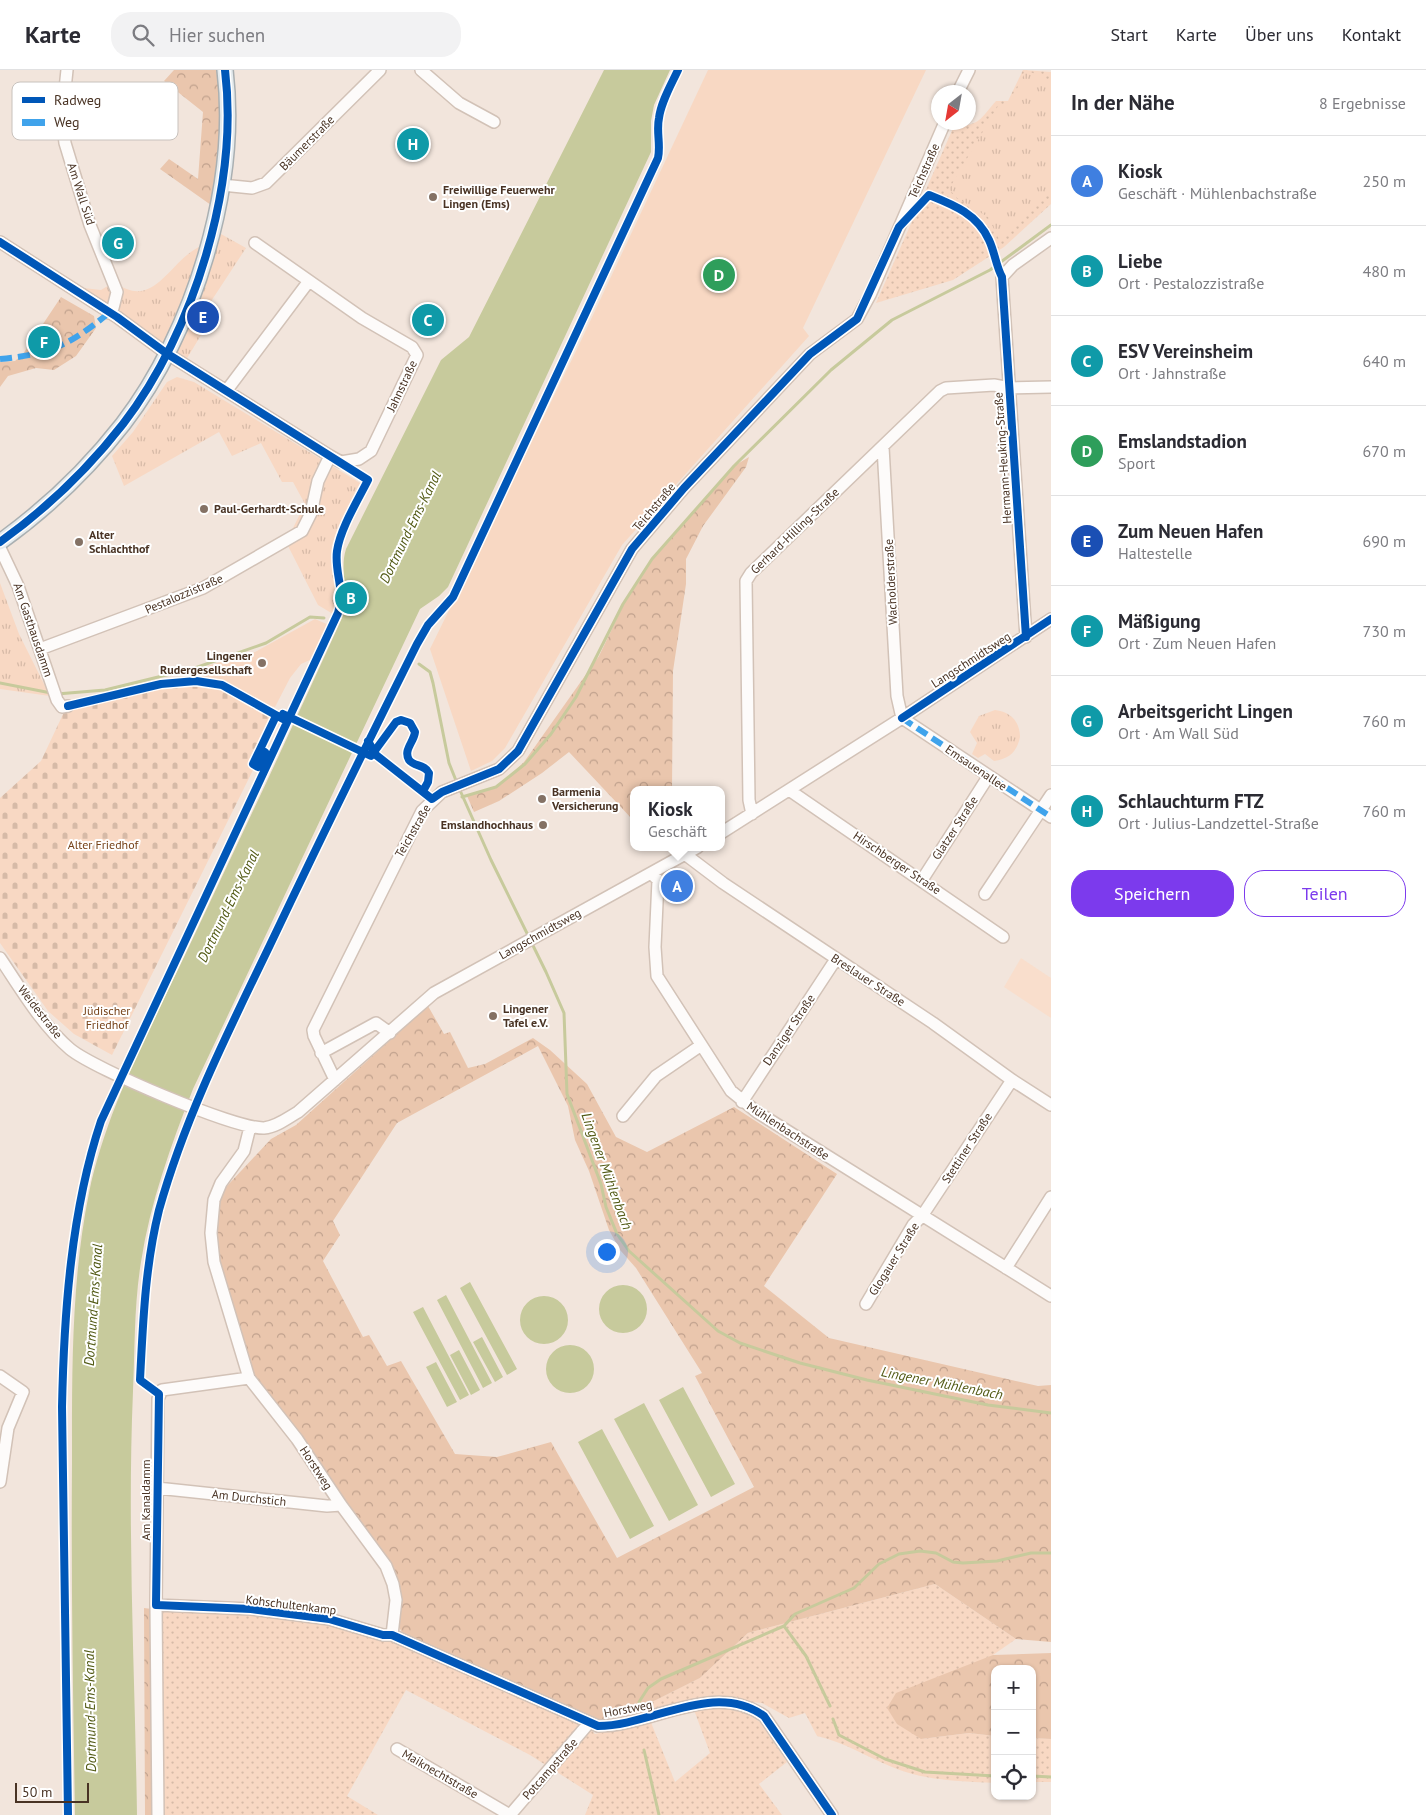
<!DOCTYPE html>
<html lang="de">
<head>
<meta charset="utf-8">
<style>
	body { margin:0; font-family:"PT Sans",sans-serif; background:#f2f2f3; color:#2b2b33 }
	.controls { position:absolute; right:15px; bottom:15px; display:grid; overflow:hidden; border-radius:10px; box-shadow:0 1px 4px #0004 }
	.controls button { width:45px; height:45px; display:grid; place-items:center; padding:0; border:0; border-bottom:1px solid #e1e1e2; background:#fff; color:#2b2b33; font:25px sans-serif }
	.compass { position:absolute; left:931px; top:15px; width:45px; height:45px; border-radius:50%; background:#fff; box-shadow:0 1px 4px #0004; rotate:211deg }
	.scale { position:absolute; left:15px; bottom:12px; width:74px; box-sizing:border-box; padding-left:5px; border:2px solid #493324; border-top:0; font-size:14px; line-height:18px; white-space:nowrap; color:#493324; -webkit-text-stroke:4px #fff; paint-order:stroke }
	.you { position:absolute; left:606px; top:1181px; width:18px; height:18px; margin:-12px; border:4px solid #fff; border-radius:50%; background:#1a73e8; box-shadow:0 0 0 8px #1a73e833 }
	.badge { display:grid; place-items:center; width:32px; height:32px; border-radius:50%; background:#7c3aed; color:#fff; font-size:16px; font-weight:700 }
	.pin { position:absolute; translate:-50% -50%; border:2px solid #fff; box-shadow:0 1px 5px #0006 }
	.popup { position:absolute; left:630px; top:716px; width:95px; height:65px; box-sizing:border-box; display:grid; place-content:center; border-radius:10px; background:#fff; filter:drop-shadow(0 1px 4px #0005); font-size:16px; white-space:nowrap; color:#7c7c81 }
	.popup b { font-size:19px; color:#2b2b33 }
	.popup::after { content:''; position:absolute; left:50%; top:100%; margin-left:-10px; border:10px solid transparent; border-top-color:#fff }
	.list { margin:0; padding:0; list-style:none }
	h2 { display:flex; justify-content:space-between; align-items:center; height:65px; margin:0; padding:0 20px; font-size:21px }
	h2 small { font-size:16px; font-weight:400; color:#7c7c81 }
	.list li { display:grid; grid-template-columns:32px 1fr auto; gap:15px; align-items:center; box-sizing:border-box; height:90px; padding:0 20px; border-top:1px solid #e1e1e2 }
	.list b { display:block; font-size:19px; white-space:nowrap }
	.list p { margin:0; font-size:16px; white-space:nowrap; color:#7c7c81 }
	.list em { font-size:16px; font-style:normal; color:#7c7c81 }
	.actions { display:flex; gap:10px; padding:15px 20px }
	.actions a { flex:1; padding:11px 0; border:1px solid #7c3aed; border-radius:20px; text-align:center; font-size:18px; color:#7c3aed }
	.actions .main { background:#7c3aed; color:#fff }
	.icon { flex:none; width:28px; height:28px; fill:none; stroke:currentColor; stroke-width:2; stroke-linecap:round; stroke-linejoin:round }
	.map { position:relative; flex:none; width:1051px; height:1745px; overflow:hidden }
	header { display:flex; align-items:center; gap:30px; box-sizing:border-box; height:70px; padding:0 25px; background:#fff; border-bottom:1px solid #e1e1e2 }
	header strong { font-size:24px }
	nav { display:flex; gap:28px; margin-inline-start:auto; font-size:18px }
	.search { width:350px; height:45px; background:#f2f2f3; display:flex; align-items:center; gap:12px; box-sizing:border-box; padding:0 18px; border-radius:20px; color:#7c7c81; font-size:19px }
	main { display:flex }
	aside { flex:1; background:#fff }
	.map>svg:first-child { display:block }
</style>
</head>
<body>
<header>
<strong>Karte</strong>
<div class="search"><svg class="icon" aria-label="search" viewBox="0 0 24 24"><circle cx="10" cy="10" r="6"/><path d="M15 15l6 6"/></svg>Hier suchen</div>
<nav><a>Start</a><a>Karte</a><a>Über uns</a><a>Kontakt</a></nav>
</header>
<main>
<div class="map">
<svg width="1051" height="1745" viewBox="0 0 1051 1745">
	<defs>
		<pattern id="grass-dots" width="8" height="8" patternUnits="userSpaceOnUse" patternTransform="scale(1.25)"><rect width="8" height="8" fill="#f8d8c3"/><path d="M2 2h.1M6 6h.1" fill="none" stroke="#d6baa7" stroke-width="1.8" stroke-linecap="round"/></pattern>
		<pattern id="forest-crowns" width="20" height="18" patternUnits="userSpaceOnUse" patternTransform="scale(1.25)"><rect width="20" height="18" fill="#eac6ad"/><path d="M2 6a3 3 0 1 1 6 0M12 15a3 3 0 1 1 6 0" fill="none" stroke="#c0a18d"/></pattern>
		<pattern id="cemetery-stones" width="16" height="16" patternUnits="userSpaceOnUse" patternTransform="scale(1.25)"><rect width="16" height="16" fill="#f8d8c3"/><path d="M2 7V4a2 2 0 0 1 4 0v3zM10 15v-3a2 2 0 0 1 4 0v3z" fill="#d6baa7"/></pattern>
		<pattern id="park-tufts" width="24" height="20" patternUnits="userSpaceOnUse" patternTransform="scale(1.25)"><rect width="24" height="20" fill="#f8d8c3"/><path d="M3 7l-1-3M5 7V3M7 7l1-3M15 17l-1-3M17 17v-4M19 17l1-3" fill="none" stroke="#d6baa7"/></pattern>
	</defs>
	<rect width="100%" height="100%" fill="#f2e5dc"/>
	<path fill="#f9decc" d="M1021,888l30,20v40l-47,-31z"/>
	<path fill="url(#grass-dots)" fill-rule="evenodd" d="M1023,0l28,2v132l-47,43 -51,33 -77,23 78,-177c26,0 26,-7 42,-25h12z
		M935,1514l81,55 -23,16 -72,84 48,-6 26,3v47c-37,-2 -69,-2 -103,-16 -25,-10 -48,-25 -75,-31l-12,-23 -16,5 -27,-15 -19,-2 -3,9 20,12 27,40 -28,22 23,31h-197l8,-20 -63,-40 -124,-65 -59,106 31,19h-217l-3,-201 6,-5 86,3 77,10 63,18 197,85 8,9 53,-13 -22,-6 74,-37 48,-45zM694,1640l16,43 -35,29 -25,-62z
		M1032,1668l19,1v43h-19z"/>
	<path fill="url(#forest-crowns)" fill-rule="evenodd" d="M174,0h51l-7,140 -58,-41 9,-10 29,20 5,-67 -39,-31z
		M61,227l33,19 2,12 -20,28 -22,14 -18,-2 -28,8 -8,11v-25l15,-1 8,-7z
		M749,387l-3,10 -43,59 -17,33v25l-13,87 -1,119h-39v30l-64,-68 -27,21 -43,28 -25,11 -7,-16 29,-8 28,-26 75,-106 25,-52 28,-45 82,-93z
		M428,936l16,28 6,-2 18,36 17,-4 48,-26 17,12 37,34 29,53 31,15 87,-45 103,67 -73,112 65,52 209,48 13,-1v257l-35,-3 -81,-55 -187,49 -48,45 -74,37 -30,5 -192,-84 -5,-9 1,-37 -12,-26 -143,-193 -30,-108 -2,-49 13,-27 45,-48 25,-14zM538,976l30,60 7,34 14,31 20,59 11,20 16,18 66,105 -7,3 59,111 -137,71 -66,-116 -54,15 -42,-3 -54,-93 -14,5 -18,-31 -6,2 -40,-76 17,-26 -7,-14 64,-98z
		M144,1538l8,1 3,206h-10z
		M1051,1583v86l-19,-1v-69h-37v67l-26,-3 -48,6 -24,-15 -10,-16 9,-15 97,-38z"/>
	<path fill="url(#cemetery-stones)" d="M192,616l29,4 52,27 -19,44 -1,9 -141,285 -38,-21 -26,-23 -48,-68v-145l41,-37 24,-51c42,-13 84,-22 127,-24z"/>
	<path fill="url(#park-tufts)" d="M1026,0l25,11v110l-51,50 -12,-24 -31,-19 -8,-9 49,-83 12,-3z
		M221,164l25,14 -40,61 7,6 -27,45 -35,-26 -76,-47 26,3 13,-8c35,25 49,-7 73,-27 10,-8 23,-14 34,-21z
		M177,307l17,5 166,101 2,6c-9,19 -26,42 -28,64 -3,24 11,34 -1,61l-15,-9 -32,-63 19,-38 -12,-22h-11l-21,-39 -29,13 -13,-24 -95,54 -12,-30 21,-24 34,-50z
		M0,513l19,51 31,62 -50,-7z
		M995,640c16,2 25,12 25,27 -3,15 -11,22 -26,24l-9,-7 -7,4 -6,-4 5,-11 -7,-11 9,-16z"/>
	<path fill="#f8d8c3" d="M708,0h218l-123,258 6,8 -187,209 -117,203 -13,13 -21,10 -41,-122 148,-302z
		M315,549l14,6 -17,34 -11,5 -11,14 -15,29 -12,-2 -41,-22 -21,-5 6,-12 48,-14z"/>
	<path fill="#c7ca9c" d="M604,0h66l-16,35 -3,16v31l-203,435 -9,9 -19,13 -227,480c-22,56 -43,114 -52,173 -7,43 -6,86 -8,129 -6,141 2,283 4,424h-62c-2,-117 -4,-235 -3,-352 0,-90 -1,-181 17,-270 17,-83 60,-162 96,-238 53,-112 106,-224 157,-337 8,-25 -3,-47 4,-69l95,-189 28,-23z
		M470,1212l47,87 -10,6 -47,-87z
		M599 1239a24 24 0 1 1 48 0a24 24 0 1 1-48 0Z
		M446,1225l46,88 -9,5 -46,-88z
		M520 1250a24 24 0 1 1 48 0a24 24 0 1 1-48 0Z
		M423,1237l46,88 -9,5 -47,-88z
		M482,1267l21,40 -8,5 -22,-40z
		M546 1299a24 24 0 1 1 48 0a24 24 0 1 1-48 0Z
		M459,1280l21,40 -9,5 -21,-40z
		M436,1292l21,40 -10,5 -21,-40z
		M683,1317l52,97 -24,13 -52,-97z
		M644,1333l54,102 -29,16 -55,-102z
		M602,1359l52,97 -24,13 -52,-97z"/>
	<g fill="none" stroke-linecap="round" stroke-linejoin="round">
		<path stroke="#c7ca9c" stroke-width="3" d="M419,594l11,8 3,11 16,80 8,20
			M0,613l51,10
			M57,624l48,-4 90,-22 71,-25 44,-26 14,1
			M459,718l32,72 55,112 18,41 3,81 34,90 5,23 11,27 12,17 89,80 22,12 60,20 67,17 121,25 63,8
			M462,727l34,-10 29,-23 26,-30 25,-37 47,-93 29,-45 82,-93 97,-96 61,-50 98,-50 61,-45
			M784,1556l22,30 24,50
			M639,1632l9,-14 13,-9 123,-53 11,-12 59,-26 25,-24 20,-10 21,-3 16,2 17,9 10,1 34,-2 34,-8h20
			M833,1649l6,16 46,24 40,13 70,4
			M644,1680l15,65
			M1032,1706l19,1"/>
		<defs>
			<path id="minor" d="M67,0l-5,48 3,25 25,82 27,67 -4,16 -4,5
				M421,0l38,33 35,19
				M958,22l11,-22
				M222,115l30,3 14,-5 114,-113
				M0,172l117,75 49,36 164,103 11,6 18,-3 12,-8 46,-96 -5,-8 -50,-29 -107,-75
				M227,320l82,-109
				M883,377l14,249 5,22
				M0,478l18,38 39,114 5,7 6,-1
				M1026,567l-24,-360 11,-12 38,-27
				M40,579l163,-61 99,-57 9,-18 7,-32 12,-25
				M902,648l149,99
				M789,720l214,147
				M752,744l-3,-14 -3,-219 5,-8 189,-182 6,-3 48,-3 16,3 41,-1
				M721,763l181,-115 149,-99
				M686,785l37,28 210,140 79,57 39,25
				M652,804l6,6 -3,67 2,29 74,115 26,21 294,184
				M922,810l66,-103
				M985,824l66,-99
				M0,888c21,31 41,66 70,91 24,20 165,80 194,79 12,-1 24,-10 34,-16l136,-119 264,-146
				M321,983l55,-30 14,10
				M335,1010l-21,-44 -1,-6 109,-219 20,-19 57,-23 19,-18 114,-202 52,-61 126,-134 47,-35 13,-24 75,-173
				M742,1032l94,-143
				M623,1046l33,-40 44,-30
				M250,1057l-6,24 -23,32 -7,17 -3,33 3,29 35,116 48,61 44,66 45,61 7,18 3,16 -4,35
				M1006,1198l45,-71
				M866,1234l47,-79 9,-9 90,-136
				M0,1306l23,16 -15,36 -8,54
				M157,1418l170,18 14,-1
				M156,1535l95,4 78,10 54,16h9l206,91c54,0 116,-46 166,-10l68,99
				M397,1679l113,66 79,-92
				M158,1745l-2,-210 2,-206 4,-9 87,-12"/>
			<path id="major" d="M0,472c46,-33 88,-73 123,-118 71,-92 116,-239 102,-354"/>
		</defs>
		<use href="#minor" stroke="#d2c2b7" stroke-width="14"/>
		<use href="#major" stroke="#aab0b2" stroke-width="18"/>
		<use href="#minor" stroke="#fdfbfa" stroke-width="11"/>
		<use href="#major" stroke="#e5ebee" stroke-width="15"/>
		<path stroke="#40a3eb" stroke-width="6" stroke-dasharray="12 6" stroke-linecap="butt" d="M0,289c52,-5 69,-14 109,-46
			M902,648l149,99"/>
		<defs>
			<path id="cycleway" d="M678,0c-7,15 -17,32 -19,48 -3,14 2,26 -1,40l-205,439 -25,28 -11,19c-50,100 -99,200 -147,301 -42,87 -85,172 -111,265 -14,56 -16,113 -19,170l19,14 -3,211 95,4 78,10 54,16h9l206,91c54,0 116,-46 166,-10l68,99
				M0,172l117,75 49,36 202,127c-10,20 -28,49 -31,71 -3,22 9,40 1,62l-237,508c-30,90 -37,192 -39,286l6,408
				M0,472c46,-33 88,-73 123,-118 71,-92 116,-239 102,-354
				M68,636l93,-22 35,-3 26,4 61,34
				M283,644l88,42 25,-34 5,-2 9,3 5,9c-1,10 -12,18 -6,28 5,7 16,4 20,13l-1,9 -5,9
				M902,648l149,-99
				M368,671l8,14 56,44 10,-7 57,-23 19,-18 114,-202 52,-61 126,-134 47,-35 42,-92 30,-32c25,10 48,19 60,45 6,13 7,26 13,37l24,360
				M265,682l-7,15 -5,-3 23,-48"/>
		</defs>
		<use href="#cycleway" stroke="#fff" stroke-width="11"/>
		<use href="#cycleway" stroke="#0057b8" stroke-width="8"/>
	</g>
	<g fill="#847164" stroke="#fff" stroke-width="2">
		<circle cx="433" cy="127" r="5"/>
		<circle cx="204" cy="439" r="5"/>
		<circle cx="79" cy="472" r="5"/>
		<circle cx="262" cy="593" r="5"/>
		<circle cx="542" cy="729" r="5"/>
		<circle cx="543" cy="755" r="5"/>
		<circle cx="493" cy="946" r="5"/>
	</g>
	<g text-anchor="middle" stroke-width="4" stroke-linejoin="round" paint-order="stroke">
		<g font-size="12" fill="#493324" stroke="#fff">
			<text transform="translate(307 73) rotate(-45)" y="4">Bäumerstraße</text>
			<text transform="translate(924 101) rotate(-66)" y="4">Teichstraße</text>
			<text transform="translate(81 124) rotate(72)" y="4">Am Wall Süd</text>
			<text transform="translate(402 316) rotate(-65)" y="4">Jahnstraße</text>
			<text transform="translate(1003 388) rotate(-94)" y="4">Hermann-Heuking-Straße</text>
			<text transform="translate(654 437) rotate(-50)" y="4">Teichstraße</text>
			<text transform="translate(795 461) rotate(-44)" y="4">Gerhard-Hilling-Straße</text>
			<text transform="translate(891 512) rotate(-93)" y="4">Wacholderstraße</text>
			<text transform="translate(184 524) rotate(-23)" y="4">Pestalozzistraße</text>
			<text transform="translate(33 560) rotate(71)" y="4">Am Gasthausdamm</text>
			<text transform="translate(971 590) rotate(-33)" y="4">Langschmidtsweg</text>
			<text transform="translate(976 698) rotate(34)" y="4">Emsauenallee</text>
			<text transform="translate(955 758) rotate(-57)" y="4">Glatzer Straße</text>
			<text transform="translate(413 761) rotate(-60)" y="4">Teichstraße</text>
			<text transform="translate(897 793) rotate(34)" y="4">Hirschberger Straße</text>
			<text transform="translate(540 864) rotate(-29)" y="4">Langschmidtsweg</text>
			<text transform="translate(868 910) rotate(33)" y="4">Breslauer Straße</text>
			<text transform="translate(40 942) rotate(52)" y="4">Weidestraße</text>
			<text transform="translate(789 960) rotate(-56)" y="4">Danziger Straße</text>
			<text transform="translate(788 1061) rotate(33)" y="4">Mühlenbachstraße</text>
			<text transform="translate(967 1078) rotate(-57)" y="4">Stettiner Straße</text>
			<text transform="translate(894 1189) rotate(-58)" y="4">Glogauer Straße</text>
			<text transform="translate(316 1398) rotate(57)" y="4">Horstweg</text>
			<text transform="translate(249 1428) rotate(6)" y="4">Am Durchstich</text>
			<text transform="translate(146 1430) rotate(-90)" y="4">Am Kanaldamm</text>
			<text transform="translate(291 1535) rotate(7)" y="4">Kohschultenkamp</text>
			<text transform="translate(628 1639) rotate(-11)" y="4">Horstweg</text>
			<text transform="translate(550 1699) rotate(-49)" y="4">Potcampstraße</text>
			<text transform="translate(440 1704) rotate(30)" y="4">Maiknechtstraße</text>
		</g>
		<g font-size="12" font-weight="bold" fill="#493324" stroke="#fff" text-anchor="start">
			<text x="443" y="124">Freiwillige Feuerwehr<tspan x="443" dy="14">Lingen (Ems)</tspan></text>
			<text x="214" y="443">Paul-Gerhardt-Schule</text>
			<text x="89" y="469">Alter<tspan x="89" dy="14">Schlachthof</tspan></text>
			<text x="252" y="590" text-anchor="end">Lingener<tspan x="252" dy="14">Rudergesellschaft</tspan></text>
			<text x="552" y="726">Barmenia<tspan x="552" dy="14">Versicherung</tspan></text>
			<text x="533" y="759" text-anchor="end">Emslandhochhaus</text>
			<text x="503" y="943">Lingener<tspan x="503" dy="14">Tafel e.V.</tspan></text>
		</g>
		<g font-size="12" fill="#764218" stroke="#fff">
			<text x="103" y="779">Alter Friedhof</text>
			<text x="107" y="945">Jüdischer<tspan x="107" dy="14">Friedhof</tspan></text>
		</g>
		<g font-size="14" font-style="italic" fill="#515913" stroke="#fff">
			<text transform="translate(410 457) rotate(-64)" y="5">Dortmund-Ems-Kanal</text>
			<text transform="translate(228 836) rotate(-64)" y="5">Dortmund-Ems-Kanal</text>
			<text transform="translate(607 1101) rotate(70)" y="5">Lingener Mühlenbach</text>
			<text transform="translate(93 1235) rotate(-86)" y="5">Dortmund-Ems-Kanal</text>
			<text transform="translate(942 1313) rotate(11)" y="5">Lingener Mühlenbach</text>
			<text transform="translate(90 1641) rotate(-91)" y="5">Dortmund-Ems-Kanal</text>
		</g>
	</g>
	<rect x="12" y="12" width="166" height="58" rx="8" fill="#fff" stroke="#c8c2bd" stroke-width="1"/>
	<rect x="22" y="27" width="23" height="6" fill="#0057b8"/>
	<rect x="22" y="49" width="23" height="7" fill="#40a3eb"/>
	<g font-size="14" fill="#493324">
		<text x="54" y="35">Radweg</text>
		<text x="54" y="57">Weg</text>
	</g>
</svg>
<div class="controls">
<button>+</button>
<button>−</button>
<button><svg class="icon" aria-label="locate" viewBox="0 0 24 24"><circle cx="12" cy="12" r="6"/><path d="M12 2v4M12 18v4M2 12h4M18 12h4"/></svg></button>
</div>
<svg class="compass" viewBox="-18 -18 36 36"><path d="M0-13l5 13h-10z" fill="#e53935"/><path d="M0 13l5-13h-10z" fill="#7c7c81"/></svg>
<div class="scale">50 m</div>
<div class="you"></div>
<div class="pin badge" style="left:677px;top:816px;background:#3f7fe0">A</div>
<div class="popup"><b>Kiosk</b>Geschäft</div>
<div class="pin badge" style="left:351px;top:528px;background:#0f9aa8">B</div>
<div class="pin badge" style="left:428px;top:250px;background:#0f9aa8">C</div>
<div class="pin badge" style="left:719px;top:205px;background:#2e9e5b">D</div>
<div class="pin badge" style="left:203px;top:247px;background:#1a4fb4">E</div>
<div class="pin badge" style="left:44px;top:272px;background:#0f9aa8">F</div>
<div class="pin badge" style="left:118px;top:173px;background:#0f9aa8">G</div>
<div class="pin badge" style="left:413px;top:74px;background:#0f9aa8">H</div>
</div>
<aside>
<h2>In der Nähe<small>8 Ergebnisse</small></h2>
<ul class="list">
<li><span class="badge" style="background:#3f7fe0">A</span><div><b>Kiosk</b><p>Geschäft · Mühlenbachstraße</p></div><em>250 m</em></li>
<li><span class="badge" style="background:#0f9aa8">B</span><div><b>Liebe</b><p>Ort · Pestalozzistraße</p></div><em>480 m</em></li>
<li><span class="badge" style="background:#0f9aa8">C</span><div><b>ESV Vereinsheim</b><p>Ort · Jahnstraße</p></div><em>640 m</em></li>
<li><span class="badge" style="background:#2e9e5b">D</span><div><b>Emslandstadion</b><p>Sport</p></div><em>670 m</em></li>
<li><span class="badge" style="background:#1a4fb4">E</span><div><b>Zum Neuen Hafen</b><p>Haltestelle</p></div><em>690 m</em></li>
<li><span class="badge" style="background:#0f9aa8">F</span><div><b>Mäßigung</b><p>Ort · Zum Neuen Hafen</p></div><em>730 m</em></li>
<li><span class="badge" style="background:#0f9aa8">G</span><div><b>Arbeitsgericht Lingen</b><p>Ort · Am Wall Süd</p></div><em>760 m</em></li>
<li><span class="badge" style="background:#0f9aa8">H</span><div><b>Schlauchturm FTZ</b><p>Ort · Julius-Landzettel-Straße</p></div><em>760 m</em></li>
</ul>
<div class="actions"><a class="main">Speichern</a><a>Teilen</a></div>
</aside>
</main>
</body>
</html>
